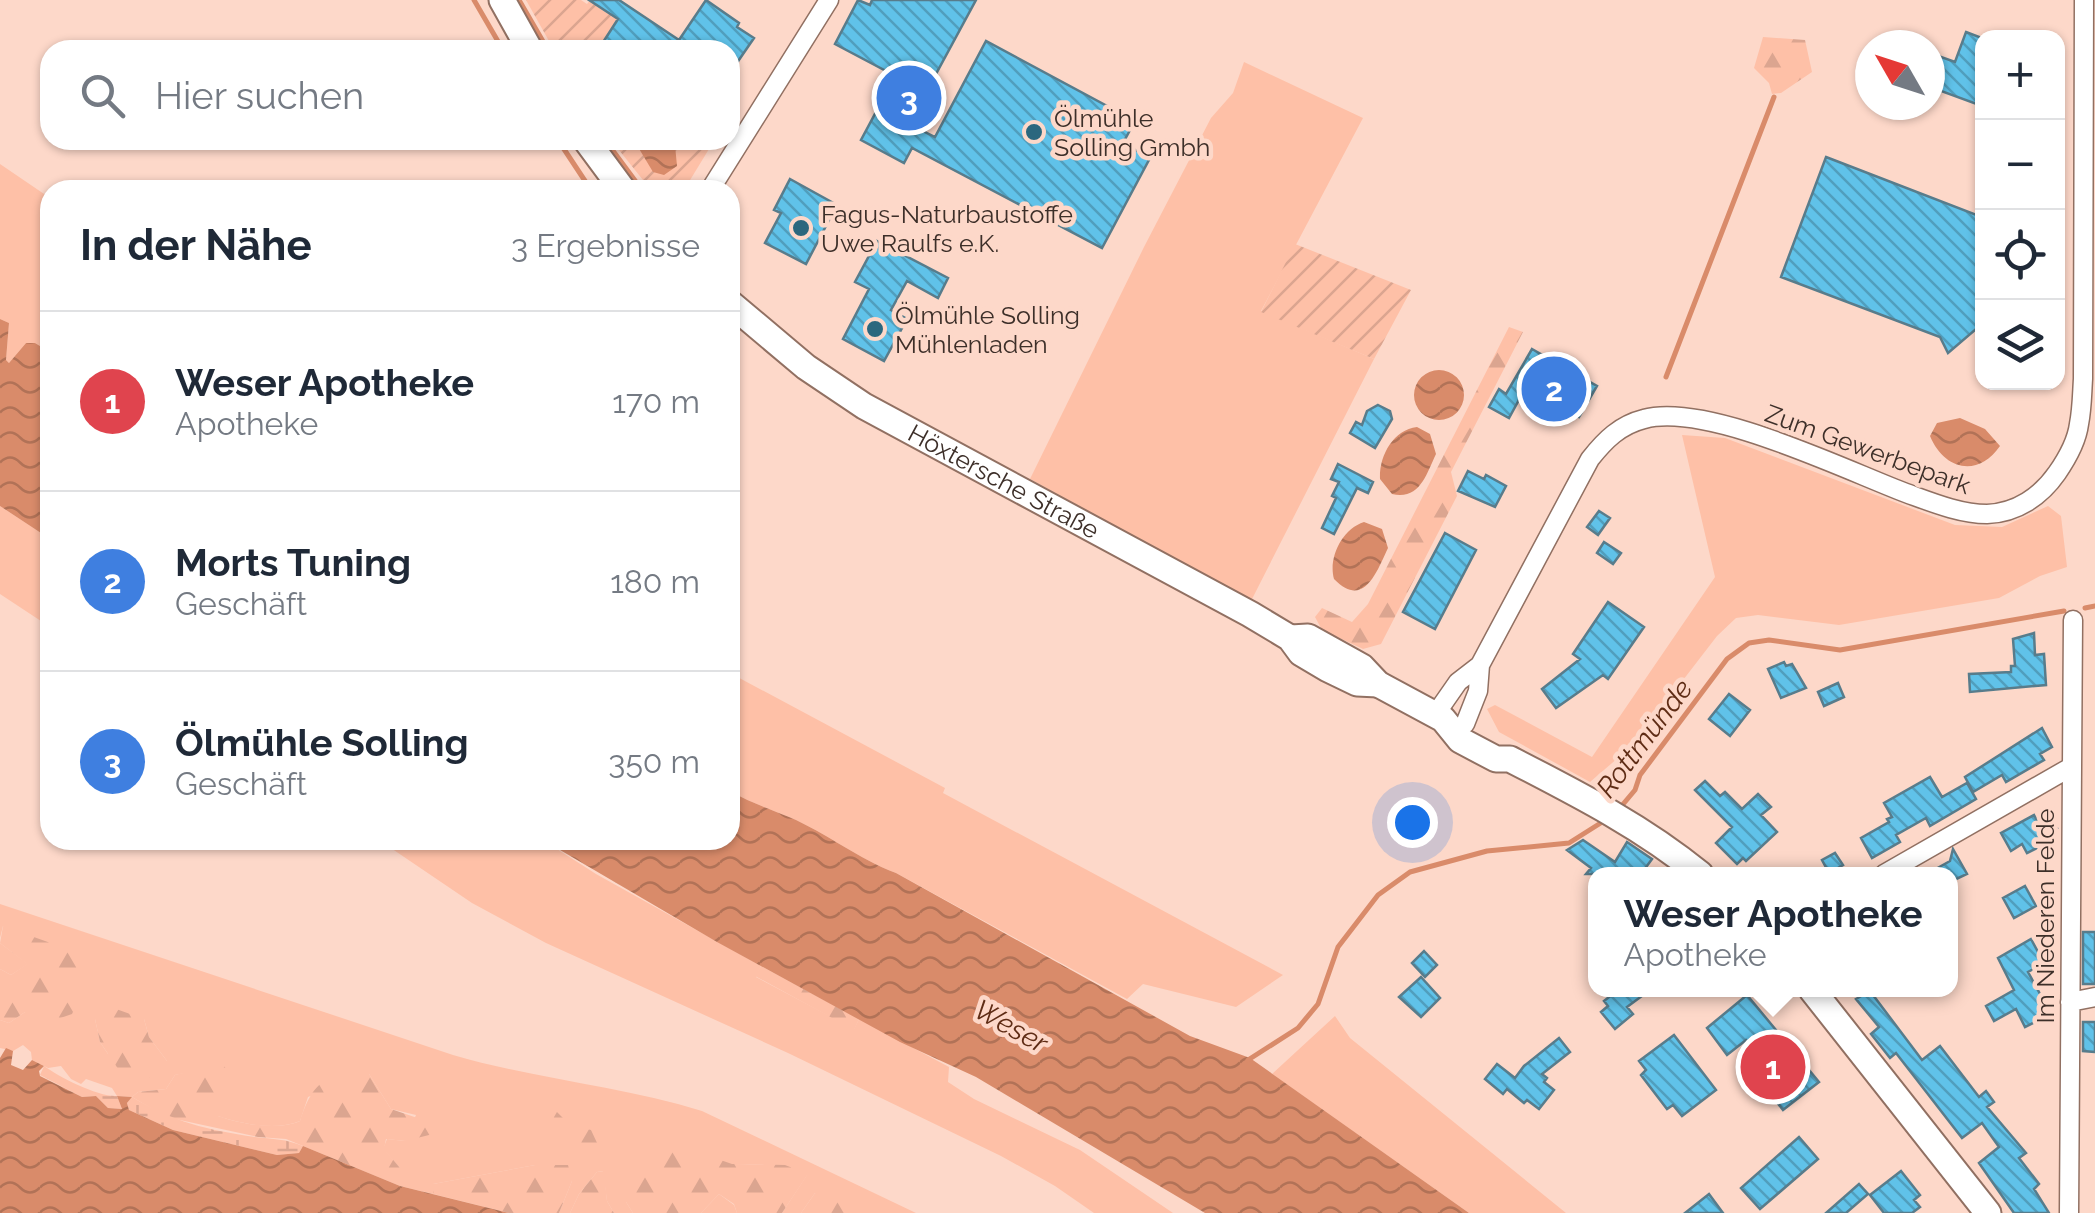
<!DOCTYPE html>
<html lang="de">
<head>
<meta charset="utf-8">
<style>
	body { margin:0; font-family:Raleway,sans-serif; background:#f6f6f7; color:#1f2937 }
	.controls { position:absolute; right:30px; top:30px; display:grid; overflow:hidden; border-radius:20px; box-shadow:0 2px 8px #0004 }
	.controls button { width:90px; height:90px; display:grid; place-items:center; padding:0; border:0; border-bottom:2px solid #e0e1e3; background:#fff; color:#1f2937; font:50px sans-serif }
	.compass { position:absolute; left:1855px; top:30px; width:90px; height:90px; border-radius:50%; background:#fff; box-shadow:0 2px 8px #0004; rotate:309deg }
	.you { position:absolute; left:1412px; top:822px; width:35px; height:35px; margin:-25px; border:8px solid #fff; border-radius:50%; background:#1a73e8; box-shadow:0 0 0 15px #1a73e833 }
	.badge { display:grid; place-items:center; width:65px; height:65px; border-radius:50%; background:#7c3aed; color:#fff; font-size:32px; font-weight:700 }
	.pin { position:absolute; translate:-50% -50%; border:5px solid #fff; box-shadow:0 2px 10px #0006 }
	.popup { position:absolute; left:1588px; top:867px; width:370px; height:130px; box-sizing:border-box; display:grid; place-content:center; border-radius:20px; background:#fff; filter:drop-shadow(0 2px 8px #0005); font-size:32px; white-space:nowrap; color:#747a83 }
	.popup b { font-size:38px; color:#1f2937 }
	.popup::after { content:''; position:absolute; left:50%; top:100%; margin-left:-20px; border:20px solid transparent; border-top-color:#fff }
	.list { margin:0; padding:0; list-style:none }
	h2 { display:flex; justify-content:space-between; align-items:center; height:130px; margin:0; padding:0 40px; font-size:42px }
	h2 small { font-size:32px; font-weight:400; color:#747a83 }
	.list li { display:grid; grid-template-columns:65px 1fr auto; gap:30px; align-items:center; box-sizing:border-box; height:180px; padding:0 40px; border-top:2px solid #e0e1e3 }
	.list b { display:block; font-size:38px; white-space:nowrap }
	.list p { margin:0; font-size:32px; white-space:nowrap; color:#747a83 }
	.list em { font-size:32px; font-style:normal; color:#747a83 }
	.icon { flex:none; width:55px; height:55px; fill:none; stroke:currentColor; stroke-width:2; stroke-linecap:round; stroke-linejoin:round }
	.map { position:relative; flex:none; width:2095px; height:1213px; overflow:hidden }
	.search { position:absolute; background:#fff; box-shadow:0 2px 8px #0004; left:40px; top:40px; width:700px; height:110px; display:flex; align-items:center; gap:25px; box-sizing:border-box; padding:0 35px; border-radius:30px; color:#747a83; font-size:38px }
	.panel { position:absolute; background:#fff; box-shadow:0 2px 8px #0004; left:40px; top:180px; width:700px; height:670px; border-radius:30px }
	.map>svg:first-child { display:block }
</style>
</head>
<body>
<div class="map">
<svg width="2095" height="1213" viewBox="0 0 2095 1213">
	<defs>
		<pattern id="forest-firs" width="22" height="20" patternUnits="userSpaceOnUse" patternTransform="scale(2.5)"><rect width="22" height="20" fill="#fec0a7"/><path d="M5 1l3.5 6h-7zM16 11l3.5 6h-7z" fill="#dba590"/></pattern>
		<pattern id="wetland-marsh" width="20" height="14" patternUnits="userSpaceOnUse" patternTransform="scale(2.5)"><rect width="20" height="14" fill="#fec0a7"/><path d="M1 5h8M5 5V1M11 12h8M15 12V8" fill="none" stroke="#dba590"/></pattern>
		<pattern id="garden-furrows" width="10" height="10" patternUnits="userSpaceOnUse" patternTransform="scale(2.5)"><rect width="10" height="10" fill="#fec0a7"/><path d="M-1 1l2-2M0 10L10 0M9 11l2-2" fill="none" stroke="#dba590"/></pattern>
		<pattern id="water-waves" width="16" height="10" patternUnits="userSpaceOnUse" patternTransform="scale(2.5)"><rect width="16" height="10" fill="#d98b6a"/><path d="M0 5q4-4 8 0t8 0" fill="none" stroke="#b17257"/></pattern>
		<pattern id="building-back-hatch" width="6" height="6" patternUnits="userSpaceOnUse" patternTransform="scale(2.5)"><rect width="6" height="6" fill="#60c2e9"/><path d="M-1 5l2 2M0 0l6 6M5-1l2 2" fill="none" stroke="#509ebd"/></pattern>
	</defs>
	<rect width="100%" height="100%" fill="#fdd8c9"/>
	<path fill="#fec0a7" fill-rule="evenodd" d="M1244,62l119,56 -102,193 113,48 -123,242 -221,-122 114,-232 67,-129 22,-25z
		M0,164l50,34v154l-15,-9h-9l-17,20 -3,-3 3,-37 -9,-4z
		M1682,435l43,3 230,87 47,2 46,-21 13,10 6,51 -27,9 -41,22 -160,27 -81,-10 -22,3 -19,18 -84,109 -43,37 -91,-50 -12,-23 8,-4 97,52 123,-180z
		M0,506l50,33v88l-50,-33z
		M730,673l215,115 -2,5 340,182 -47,32 -93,-23 -16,15 -231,-126c-38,-14 -69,-40 -107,-56 -21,-9 -38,-14 -59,-26z
		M379,840h164l53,34 165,92 -5,11 98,52 5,-10 90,48 -1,15 26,17 106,51 93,63h-79l-39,-27 -54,-30 -213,-103 -242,-110 -74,-40z
		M0,904l453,151c82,24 167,31 249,56l214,102h-72l-29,-20 -14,20h-19l25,-38c-51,-22 -111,-5 -164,4l-17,23 7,11h-19l-7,-12 -4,-30 -6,1 -18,22 -9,19h-11l13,-32 -37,-16 -102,19v10l-33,-8v-18l-17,-19 4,-10 18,2 11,-26 -25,-6 -22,-35 -61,23 -8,24c-23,10 -59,3 -82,-5l-17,-46 -26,5 -9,14 -28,3 -6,5 -15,-1 -5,-8 -26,-9 -5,5 -10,-5 -10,-13 -13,2 -16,-8 -1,-8 -8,-7 -10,6 -13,-3v-28l9,3 16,-11 47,2 -69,-88 -3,12zM95,1019h49l5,18 18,24 -59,-7 -8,-12z
		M0,943l28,21 -17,11 -11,-6z
		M1335,1016l15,22 216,175h-97l-197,-139z
		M719,1194l15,11 3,8h-36z"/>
	<path fill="url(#forest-firs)" d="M1763,37l42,3 7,32 -31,21 -9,1 -3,-11 -15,-15z
		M1509,327l14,5 -72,140 6,24 -76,148 -18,5 -41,-19 -7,-13 7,-9 30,14 16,-18z
		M3,926l84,30 -3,32 -12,26 -26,9 -21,-11 -16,11 -9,-3v-51l11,6 16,-11 -27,-21z
		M761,966l98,53 -5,11 -99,-54z
		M105,1005l39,14 5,18 18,24 -21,20 -17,4 -29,-43 -5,-23z
		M221,1063l17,19 -20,34c23,8 60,15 82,5 14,-43 27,-46 69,-47l22,35 44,15 -2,10 -28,7 -19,-2 -2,10 16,19v18l-114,-47 -28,-2 -92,-20 -34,-20 6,-5 28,-3 9,-14z
		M556,1111l14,14 21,5 7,15 -8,9 -22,-10 -25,-16 2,-14z
		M661,1145h16l55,19 53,1 23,9 -26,39h-45l-3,-9 -15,-10 -18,19h-68l-7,-11 -1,-13 18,-10 6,-24z
		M535,1165h33l4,16 -13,32h-50l-76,-19v-10z
		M604,1171l3,30 7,12h-44l9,-19 18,-22z
		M815,1193l30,5 -1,15h-43z"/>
	<path fill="url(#wetland-marsh)" d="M44,1066c15,11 54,31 73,30l5,13 -14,-1 -12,-12 -14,1 -42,-22z
		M132,1097c42,25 75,33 123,40 18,2 31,2 48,9l-4,7 -22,2 -104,-25 -44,-20 -2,-7z"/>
	<path fill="url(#garden-furrows)" d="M526,0h55l6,4 3,-4 28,19 -20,31h-44z
		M611,140h85l13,9 -25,41h-33z
		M1295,244l116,46 -37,69 -113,-47z"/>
	<path fill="url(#water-waves)" d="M626,140h44l5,5 2,21 -13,9 -11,-3 -15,-25z
		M0,319l9,4 -3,37 3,3 17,-20h9l15,9v187l-50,-33z
		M1414 395a25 25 0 1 1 50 0a25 25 0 1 1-50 0Z
		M1960,418l25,11 15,17c-22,32 -56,24 -70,-10l7,-13z
		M1417,427l13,7 6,20c-10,21 -16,46 -44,40l-12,-15c-1,-23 13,-49 37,-52z
		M1364,522l18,7 6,19c-11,23 -24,62 -54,31 -6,-21 8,-50 30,-57z
		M730,791c21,12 38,17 59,26 38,16 69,42 107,56l294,163 60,22 219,155h-264l-229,-136 -76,-35 -183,-100 -174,-102h187z
		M6,1048l7,3 -2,14 12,5 9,-10 12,6 -5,5 1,5 42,21 14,-1 12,12 14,1 -5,-13 15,1 -5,6 2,7 44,20 104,25 22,-2 4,-7 97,40 109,27h-509v-155z"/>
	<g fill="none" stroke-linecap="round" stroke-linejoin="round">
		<path stroke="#d98b6a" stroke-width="5" d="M474,0l29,50
			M519,0l29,50
			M558,140l33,50
			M605,140l37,50
			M1666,377l108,-280
			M2085,608l10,-2
			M1619,809l16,-19 5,-15 87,-116 22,-16 20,-3 71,10 224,-39
			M1248,1060l50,-32 20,-24 20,-57 40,-52 32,-23 77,-21 82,-8 38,-24"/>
	</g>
	<path fill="url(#building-back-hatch)" stroke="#587c8b" stroke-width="2.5" d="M589,0h30l60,40 27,-40 33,23 -2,4 17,11 -24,35v-23h-95l-8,-5 -4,5h-25l20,-31z
		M858,0l12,5 2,-5h104l-67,124 26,13 51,-96 149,80 -12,22 27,15 -48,90 -190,-100 -8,15 -43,-23 15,-28 8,4 19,-36 -68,-36z
		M1966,32l16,6v68l-52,-19v-34l25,9z
		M1826,157l156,60v107l-34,29 -8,-16 -159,-60z
		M790,179l47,26 -31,59 -41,-21 16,-30 -7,-3z
		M877,241l71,37 -10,20 -31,-17 -16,29 16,9 -23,42 -41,-22 26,-50 -14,-7z
		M1532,349l65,37 -18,31 -53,-30 -17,31 -20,-11 10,-18 7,5z
		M1378,405l12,6 2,8 -17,29 -25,-15 6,-11 6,3 5,-14z
		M1338,464l35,18 -5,11 -11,-5 -23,46 -12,-6 14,-30 -4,-2 7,-14 -8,-3z
		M1468,471l16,8 2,-4 20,11 -11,21 -37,-16z
		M1599,511l11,7 -12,17 -11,-8z
		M1445,533l31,17 -41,79 -32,-17z
		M1604,542l17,11 -8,11 -16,-11z
		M1608,602l36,25 -36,52 -5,-4 -47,33 -14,-19 38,-30 -7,-5z
		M2034,633l1,22 9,-1 2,31 -76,7 -1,-18 42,-2v-6h4l-2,-27z
		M1784,662l2,4 6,-2 14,24 -25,10 -13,-29z
		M1838,683l6,14 -20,9 -6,-14z
		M1729,694l21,16 -20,26 -21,-17z
		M2042,728l10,19 -12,7 4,6 -38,22 -4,-7 -29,17 -8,-15z
		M1930,777l12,20 25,-14 9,16 -46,27 -4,-8 -30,17 4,7 -28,16 -11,-20 28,-16 -2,-3 5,-2 -8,-14z
		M1705,781l15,15 5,-4 17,17 16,-15 13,13 -10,8 16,17 -31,29 -3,-3 -6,6 -21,-21 16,-16 -37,-37z
		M2034,815l4,7 12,-7 7,13 -18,11 4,6 -16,8 -5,-9 -11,7 -10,-18z
		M1583,840l32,22 12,-20 25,17 -11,15h-55l5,-6 -24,-18z
		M1953,849l14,25 -17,8v-8h-23l23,-13z
		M1835,853l8,12 -14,8 -7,-13z
		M2025,886l11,20 -22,12 -11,-20z
		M2083,932h12v52h-12z
		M2031,939l13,24 -16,9 23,42 -26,13 -9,-18 -22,12 -8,-15 28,-16 -16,-32z
		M1424,951l13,14 -12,12 -13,-14z
		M1421,977l19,21 -19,19 -22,-20z
		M1618,990h32l-23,17 6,7 -18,15 -14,-17 7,-6 -4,-5z
		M1870,991l52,69 18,-14 39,51 7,-6 8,11 -7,5 39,46 -7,5 20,26 -5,5 15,24h-35l-35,-50 20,-16 -17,-24 -20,15 -66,-85 -6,5 -19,-24 8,-7 -23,-28z
		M1747,995l72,87 -36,28 -28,-36 11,-9 -20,-25 -19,15 -20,-27z
		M2083,1022h12v30l-12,-1z
		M1674,1035l42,55 -34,26 -9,-11 -6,4 -10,-13 -16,-21 5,-5 -7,-9z
		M1559,1038l11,14 -28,22 5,4 -3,4 10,8 -15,19 -12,-9 -3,3 -17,-14 -4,5 -18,-15 12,-15 18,14 9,-12z
		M1799,1137l19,22 -58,50 -19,-21z
		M1901,1171l19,24 -6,5 6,7 -8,6h-28l-14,-18z
		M1859,1184l9,10 -22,19h-20z
		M1709,1194l14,19h-38z"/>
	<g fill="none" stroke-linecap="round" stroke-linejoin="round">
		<defs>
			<path id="street" d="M710,190l119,-190
				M1435,715l23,-33 22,-17 110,-206c15,-19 30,-34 54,-40 62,-17 199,50 262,74 25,9 54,21 81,21 30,-1 54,-18 70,-41 9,-13 20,-33 22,-49 3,-15 3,-30 4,-45l1,-379
				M1465,724l13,-33 2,-26
				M1884,874l187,-107
				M2070,1002l25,-5
				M2069,1213l4,-593"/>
			<g id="secondary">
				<path d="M502,0l28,50"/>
				<path d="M586,140l37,50"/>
				<path id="s1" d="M730,303l76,64 58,39 386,208 40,24 11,15 27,16 29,14 21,1"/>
				<path d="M1291,638l17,-1 54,30 16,17 65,35 17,21 36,19h14c66,34 133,68 190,115"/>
				<path d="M1812,990l176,223"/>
			</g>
		</defs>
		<use href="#street" stroke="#917062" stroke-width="21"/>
		<use href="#secondary" stroke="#917062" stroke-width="29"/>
		<use href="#street" stroke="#fff" stroke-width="18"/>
		<use href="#secondary" stroke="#fff" stroke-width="25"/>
	</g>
	<g fill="#2b677e" stroke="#fdd8c9" stroke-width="4">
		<circle cx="1034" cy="132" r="10"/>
		<circle cx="801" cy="228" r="10"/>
		<circle cx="875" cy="329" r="10"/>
	</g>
	<g text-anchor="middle" stroke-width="9" stroke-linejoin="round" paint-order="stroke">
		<g font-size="25" fill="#3d2f29" stroke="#fdd8c9" text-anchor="start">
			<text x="1054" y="127">Ölmühle<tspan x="1054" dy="29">Solling Gmbh</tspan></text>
			<text x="821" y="223">Fagus-Naturbaustoffe<tspan x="821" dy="29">Uwe Raulfs e.K.</tspan></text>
			<text x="895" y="324">Ölmühle Solling<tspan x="895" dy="29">Mühlenladen</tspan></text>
		</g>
		<g font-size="25" fill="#3d2f29" stroke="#fdd8c9">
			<text transform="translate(1868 449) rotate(20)" y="9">Zum Gewerbepark</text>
			<text dy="9" stroke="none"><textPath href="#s1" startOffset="328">Höxtersche Straße</textPath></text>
			<text transform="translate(2045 916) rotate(-90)" y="9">Im Niederen Felde</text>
		</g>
		<g font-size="28" font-style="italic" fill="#5f2c15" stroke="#fdd8c9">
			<text transform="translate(1644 738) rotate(-53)" y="10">Rottmünde</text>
			<text transform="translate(1011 1026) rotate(29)" y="10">Weser</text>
		</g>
	</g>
</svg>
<div class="controls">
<button>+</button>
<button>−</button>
<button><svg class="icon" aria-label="locate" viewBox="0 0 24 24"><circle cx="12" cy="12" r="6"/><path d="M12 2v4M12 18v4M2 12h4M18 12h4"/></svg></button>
<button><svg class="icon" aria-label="layers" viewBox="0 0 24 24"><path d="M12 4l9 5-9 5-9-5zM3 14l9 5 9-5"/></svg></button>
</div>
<svg class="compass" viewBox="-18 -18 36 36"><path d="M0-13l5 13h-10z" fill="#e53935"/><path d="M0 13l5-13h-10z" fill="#747a83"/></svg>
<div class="you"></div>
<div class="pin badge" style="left:1773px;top:1067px;background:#e0444e">1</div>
<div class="popup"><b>Weser Apotheke</b>Apotheke</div>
<div class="pin badge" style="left:1554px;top:389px;background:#3f7fe0">2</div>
<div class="pin badge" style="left:909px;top:98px;background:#3f7fe0">3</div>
<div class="search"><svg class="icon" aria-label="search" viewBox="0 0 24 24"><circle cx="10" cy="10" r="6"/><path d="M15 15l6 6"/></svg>Hier suchen</div>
<section class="panel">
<h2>In der Nähe<small>3 Ergebnisse</small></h2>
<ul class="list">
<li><span class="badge" style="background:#e0444e">1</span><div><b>Weser Apotheke</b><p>Apotheke</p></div><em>170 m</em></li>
<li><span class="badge" style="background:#3f7fe0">2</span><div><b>Morts Tuning</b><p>Geschäft</p></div><em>180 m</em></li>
<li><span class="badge" style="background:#3f7fe0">3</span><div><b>Ölmühle Solling</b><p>Geschäft</p></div><em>350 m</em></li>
</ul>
</section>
</div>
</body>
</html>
